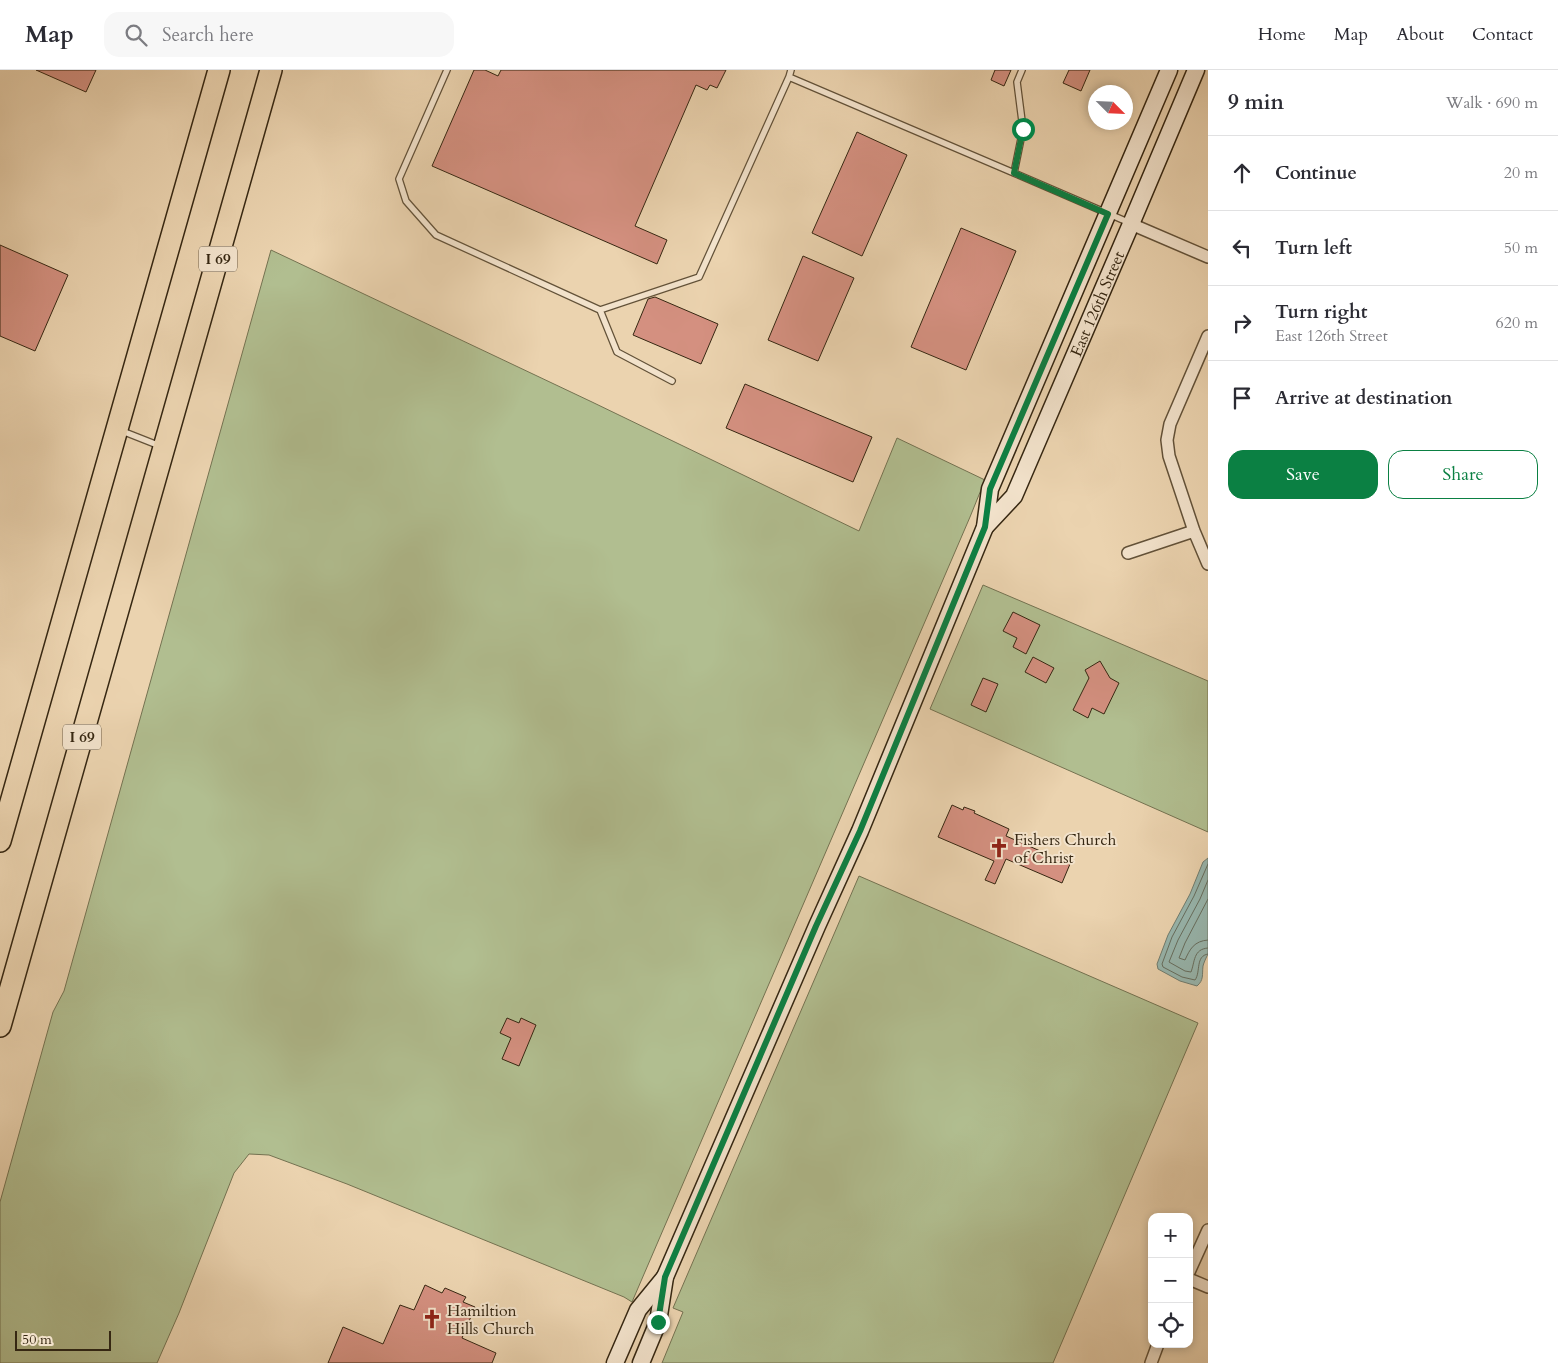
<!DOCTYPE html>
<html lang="en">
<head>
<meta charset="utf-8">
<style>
	body { margin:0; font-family:Cardo,serif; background:#f7f7f7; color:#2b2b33 }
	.controls { position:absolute; right:15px; bottom:15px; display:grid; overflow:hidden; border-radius:10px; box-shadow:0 2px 8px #0003 }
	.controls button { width:45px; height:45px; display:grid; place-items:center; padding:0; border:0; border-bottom:1px solid #e1e1e2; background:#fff; color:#2b2b33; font:25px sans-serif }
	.compass { position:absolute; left:1088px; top:15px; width:45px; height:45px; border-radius:50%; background:#fff; box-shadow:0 2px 8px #0003; rotate:114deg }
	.scale { position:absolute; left:15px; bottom:12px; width:96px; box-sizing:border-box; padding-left:5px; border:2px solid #362712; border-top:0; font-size:14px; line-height:18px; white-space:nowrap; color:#362712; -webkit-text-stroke:4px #f2e2cb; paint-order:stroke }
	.stop { position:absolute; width:15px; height:15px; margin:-11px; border:4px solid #0b8043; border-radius:50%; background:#fff }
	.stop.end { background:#0b8043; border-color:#fff; box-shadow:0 1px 5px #0008 }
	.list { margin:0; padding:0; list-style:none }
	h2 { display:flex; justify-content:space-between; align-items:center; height:65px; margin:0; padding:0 20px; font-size:21px }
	h2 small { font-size:16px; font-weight:400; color:#7c7c81 }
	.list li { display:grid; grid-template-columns:32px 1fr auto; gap:15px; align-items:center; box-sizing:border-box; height:75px; padding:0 20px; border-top:1px solid #e1e1e2 }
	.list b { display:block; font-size:19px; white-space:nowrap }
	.list p { margin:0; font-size:16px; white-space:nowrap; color:#7c7c81 }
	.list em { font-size:16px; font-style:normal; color:#7c7c81 }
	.actions { display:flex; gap:10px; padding:15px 20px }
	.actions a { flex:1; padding:11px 0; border:1px solid #0b8043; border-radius:15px; text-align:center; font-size:18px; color:#0b8043 }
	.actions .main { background:#0b8043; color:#fff }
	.icon { flex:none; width:28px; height:28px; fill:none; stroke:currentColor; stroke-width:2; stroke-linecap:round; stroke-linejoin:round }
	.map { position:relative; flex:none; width:1208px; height:1293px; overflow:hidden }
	header { display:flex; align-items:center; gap:30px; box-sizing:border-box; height:70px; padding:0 25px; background:#fff; border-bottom:1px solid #e1e1e2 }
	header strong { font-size:24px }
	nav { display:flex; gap:28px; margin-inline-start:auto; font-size:18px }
	.search { width:350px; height:45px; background:#f7f7f7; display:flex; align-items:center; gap:12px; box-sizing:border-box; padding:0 18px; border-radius:15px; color:#7c7c81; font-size:19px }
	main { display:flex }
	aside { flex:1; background:#fff }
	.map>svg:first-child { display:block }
</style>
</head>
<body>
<header>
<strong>Map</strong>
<div class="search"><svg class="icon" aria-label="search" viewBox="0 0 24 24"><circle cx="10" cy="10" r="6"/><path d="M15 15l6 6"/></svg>Search here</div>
<nav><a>Home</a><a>Map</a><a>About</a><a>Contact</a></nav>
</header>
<main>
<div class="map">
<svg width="1208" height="1293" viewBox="0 0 1208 1293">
	<rect width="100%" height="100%" fill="#ebd3af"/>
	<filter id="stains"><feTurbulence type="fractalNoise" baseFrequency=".004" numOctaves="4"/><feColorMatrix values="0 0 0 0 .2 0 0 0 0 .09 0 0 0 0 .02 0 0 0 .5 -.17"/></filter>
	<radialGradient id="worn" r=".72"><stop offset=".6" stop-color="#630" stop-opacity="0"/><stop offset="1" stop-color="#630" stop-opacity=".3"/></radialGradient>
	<path fill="#b1be90" stroke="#747251" d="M271,180l321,152 267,129 38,-93 88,42 -15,37 -338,785 -8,-5 -277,-113 -78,-29 -20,-1 -15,19 -55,140 -22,50h-157v-161l53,-190 11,-21z
		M983,515l225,96v151l-278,-123z
		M859,806l339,147 -145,340h-391l21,-51 -10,-4z"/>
	<path fill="#98b7af" stroke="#717d70" d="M1208,788v96c-2,4 -4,8 -5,12 -1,9 1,14 -6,20l-17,-5 -22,-12 -1,-5 11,-29 22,-41 13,-32z"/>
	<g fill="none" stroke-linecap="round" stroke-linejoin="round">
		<path stroke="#676f60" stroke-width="1" d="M1208,794l-14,32 -22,41 -10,27 1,3 19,10 13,3c6,-8 0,-24 13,-26
			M1208,810l-8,19 -22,41 -9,22 16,9 6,1c4,-10 2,-23 17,-24
			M1208,829l-23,44 -6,15 6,2c5,-11 9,-19 23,-20"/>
	</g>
	<path fill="#d49080" stroke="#362712" d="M36,0h60l-10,22z
		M474,0h11l13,6 3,-6h225l-9,18 -7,-3 -3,5 -11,-5 -61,141 32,14 -10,24 -225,-98z
		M995,0h16l-7,16 -13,-6z
		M1069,0h21l-9,21 -18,-8z
		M857,62l50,23 -45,101 -50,-23z
		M961,158l55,23 -50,119 -55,-23z
		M0,175l68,30 -33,76 -35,-15z
		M803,186l51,22 -36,83 -50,-21z
		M655,227l63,27 -17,40 -68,-29 15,-36z
		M745,314l127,53 -19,45 -127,-54z
		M1013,542l27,13 -14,29 -13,-7 4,-9 -14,-7z
		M1033,587l21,11 -8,15 -21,-11z
		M1100,591l10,17 9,5 -15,31 -12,-6 -4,10 -15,-8 16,-32 -4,-8z
		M983,608l15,6 -12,28 -15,-7z
		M952,735l11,5 1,-3 11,4 -1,2 35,16 -3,7 64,28 -8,19 -56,-24 -11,25 -10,-4 9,-19 -56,-24z
		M507,948l12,5 2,-5 15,7 -17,41 -17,-7 9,-21 -11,-5z
		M425,1215l17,8 3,-5 21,9 -3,5 12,5 -13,31 34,15 -4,10h-164l15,-36 40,17 17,-39 14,5z"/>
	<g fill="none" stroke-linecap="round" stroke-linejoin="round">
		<defs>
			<path id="service" d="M447,0l-48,109 7,22 30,34 164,75 99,-33 90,-200
				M791,0l-2,7 225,96 116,50
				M1014,103l9,-44 -6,-47 5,-12
				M600,240l17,42 55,29
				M122,361l38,15"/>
			<path id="minor" d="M1131,154l77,33
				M1208,266l-38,88 -3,16 2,16 25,75 14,33
				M1128,483l66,-22
				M1189,1202l19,-42
				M1189,1209l19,8
				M1151,1293l7,-19"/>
			<g id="secondary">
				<path id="s1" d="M985,457l29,-31 117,-272 65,-154"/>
				<path d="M615,1293l23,-53 27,-33"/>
				<path d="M641,1293l17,-41 7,-45 152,-351 43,-95 125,-304 5,-38 179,-419"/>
			</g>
			<path id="motorway" d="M0,771l219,-771
				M0,956l271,-956"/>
		</defs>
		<use href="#service" stroke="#635239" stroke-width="8"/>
		<use href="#minor" stroke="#635239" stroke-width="14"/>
		<use href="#secondary" stroke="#362712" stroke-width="19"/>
		<use href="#motorway" stroke="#362712" stroke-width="24"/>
		<use href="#service" stroke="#f2e2cb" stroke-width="5.5"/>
		<use href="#minor" stroke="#f2e2cb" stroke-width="11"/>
		<use href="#secondary" stroke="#f2e2cb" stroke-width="16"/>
		<use href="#motorway" stroke="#ebd3af" stroke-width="21"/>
	</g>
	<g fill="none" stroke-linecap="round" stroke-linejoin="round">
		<path stroke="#0b8043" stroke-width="6" d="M658,1252l7,-45 151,-351 44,-95 125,-304 5,-38 118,-275 -94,-41 9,-44"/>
	</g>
	<defs>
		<symbol id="church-bare" viewBox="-9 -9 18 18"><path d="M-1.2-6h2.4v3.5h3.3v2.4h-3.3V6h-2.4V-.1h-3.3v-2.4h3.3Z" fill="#8f2418" stroke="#f2e2cb" stroke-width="2.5" paint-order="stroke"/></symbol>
	</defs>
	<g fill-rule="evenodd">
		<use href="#church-bare" x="985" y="764" width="28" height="28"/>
		<use href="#church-bare" x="418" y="1235" width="28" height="28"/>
	</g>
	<g text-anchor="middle" stroke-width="4" stroke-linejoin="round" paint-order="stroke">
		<g fill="#f2e2cb" stroke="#6e5f4a" stroke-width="1">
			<rect x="199" y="176.5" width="38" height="25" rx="4"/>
			<rect x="63" y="654.5" width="38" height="25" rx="4"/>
		</g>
		<g font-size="15" font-weight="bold" fill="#362712">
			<text x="218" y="194">I 69</text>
			<text x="82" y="672">I 69</text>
		</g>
		<g font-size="16" fill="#362712" stroke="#f2e2cb">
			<text dy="6" stroke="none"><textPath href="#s1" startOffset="252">East 126th Street</textPath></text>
		</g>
		<g font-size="16" fill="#362712" stroke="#f2e2cb" text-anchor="start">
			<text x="1014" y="775">Fishers Church<tspan x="1014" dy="18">of Christ</tspan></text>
			<text x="447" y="1246">Hamiltion<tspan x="447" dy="18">Hills Church</tspan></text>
		</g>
	</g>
	<rect width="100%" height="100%" filter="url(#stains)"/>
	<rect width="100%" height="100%" fill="url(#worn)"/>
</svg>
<div class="controls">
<button>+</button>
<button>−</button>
<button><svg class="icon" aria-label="locate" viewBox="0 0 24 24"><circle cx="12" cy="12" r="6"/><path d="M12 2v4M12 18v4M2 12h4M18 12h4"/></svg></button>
</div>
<svg class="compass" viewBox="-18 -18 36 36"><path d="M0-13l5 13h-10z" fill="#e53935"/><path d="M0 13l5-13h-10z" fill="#7c7c81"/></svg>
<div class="scale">50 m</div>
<div class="stop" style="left:1023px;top:59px"></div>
<div class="stop end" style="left:658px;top:1252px"></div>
</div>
<aside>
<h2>9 min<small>Walk · 690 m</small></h2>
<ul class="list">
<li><svg class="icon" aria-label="ahead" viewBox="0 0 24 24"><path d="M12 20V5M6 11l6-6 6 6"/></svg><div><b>Continue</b></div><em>20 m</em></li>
<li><svg class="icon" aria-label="left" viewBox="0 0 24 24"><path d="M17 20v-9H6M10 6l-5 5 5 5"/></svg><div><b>Turn left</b></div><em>50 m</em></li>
<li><svg class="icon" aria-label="right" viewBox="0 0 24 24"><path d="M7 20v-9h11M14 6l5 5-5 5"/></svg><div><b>Turn right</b><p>East 126th Street</p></div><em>620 m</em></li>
<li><svg class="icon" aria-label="arrive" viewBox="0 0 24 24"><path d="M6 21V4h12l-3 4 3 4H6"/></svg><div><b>Arrive at destination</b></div></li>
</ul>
<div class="actions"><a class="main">Save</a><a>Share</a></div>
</aside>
</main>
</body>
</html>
